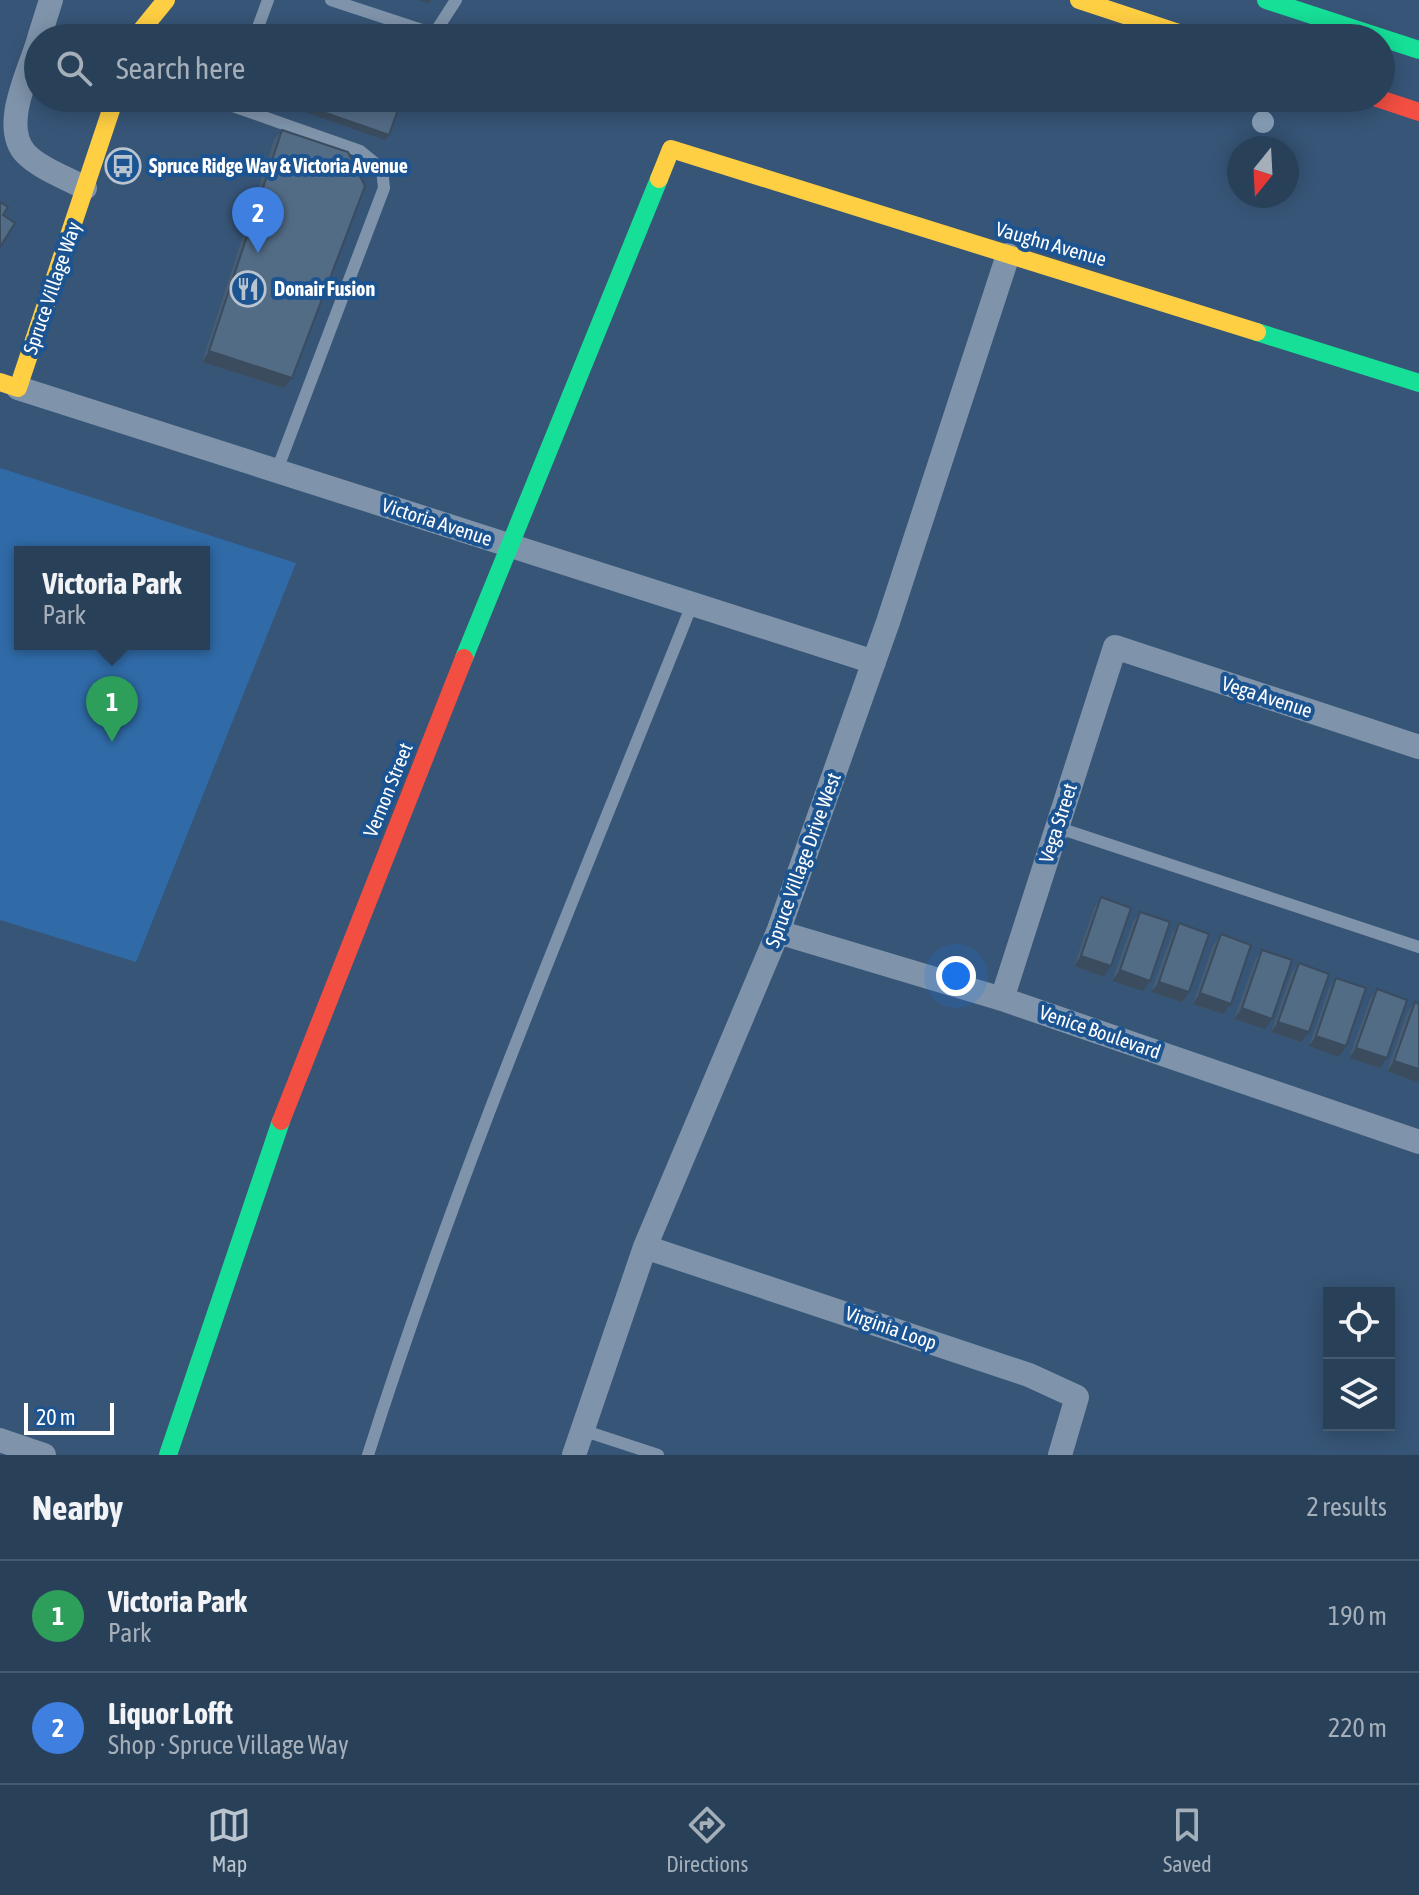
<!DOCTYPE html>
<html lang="en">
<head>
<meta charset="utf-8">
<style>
	body { margin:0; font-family:"Asap Condensed",sans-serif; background:#354b62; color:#f1f3f6 }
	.controls { position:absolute; right:24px; bottom:24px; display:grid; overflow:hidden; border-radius:0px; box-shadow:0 4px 20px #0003 }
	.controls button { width:72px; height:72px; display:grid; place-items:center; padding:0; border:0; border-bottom:2px solid #45596f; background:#294059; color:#f1f3f6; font:40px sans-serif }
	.compass { position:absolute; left:1227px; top:136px; width:72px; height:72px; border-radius:50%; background:#294059; box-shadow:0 4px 20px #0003; rotate:198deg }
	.scale { position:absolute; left:24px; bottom:20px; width:90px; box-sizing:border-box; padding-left:8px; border:4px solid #fff; border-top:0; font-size:22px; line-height:28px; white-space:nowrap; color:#fff; -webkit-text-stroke:6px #1c5492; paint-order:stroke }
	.you { position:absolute; left:956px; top:976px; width:28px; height:28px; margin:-20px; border:6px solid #fff; border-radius:50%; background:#1a73e8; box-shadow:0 0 0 12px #1a73e833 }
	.badge { display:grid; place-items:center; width:52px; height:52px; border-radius:50%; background:#b9c4cf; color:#fff; font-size:26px; font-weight:700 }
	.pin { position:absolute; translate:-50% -66px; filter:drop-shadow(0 2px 4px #0008) }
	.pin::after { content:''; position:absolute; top:42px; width:28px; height:24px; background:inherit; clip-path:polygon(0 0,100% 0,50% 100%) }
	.popup { position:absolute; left:14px; top:546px; width:196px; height:104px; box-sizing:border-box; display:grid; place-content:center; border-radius:0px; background:#294059; filter:drop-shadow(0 2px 6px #0005); font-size:26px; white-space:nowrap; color:#a5afba }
	.popup b { font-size:30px; color:#f1f3f6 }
	.popup::after { content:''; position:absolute; left:50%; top:100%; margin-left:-16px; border:16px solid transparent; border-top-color:#294059 }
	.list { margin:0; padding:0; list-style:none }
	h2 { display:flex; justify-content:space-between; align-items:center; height:104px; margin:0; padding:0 32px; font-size:34px }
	h2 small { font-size:26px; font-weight:400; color:#a5afba }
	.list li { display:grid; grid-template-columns:52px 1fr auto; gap:24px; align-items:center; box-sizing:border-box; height:112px; padding:0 32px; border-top:2px solid #45596f }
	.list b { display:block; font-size:30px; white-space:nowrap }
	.list p { margin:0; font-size:26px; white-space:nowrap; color:#a5afba }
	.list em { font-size:26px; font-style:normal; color:#a5afba }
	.icon { flex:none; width:44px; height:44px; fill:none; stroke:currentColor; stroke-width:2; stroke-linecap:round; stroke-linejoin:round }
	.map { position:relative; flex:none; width:1419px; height:1455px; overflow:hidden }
	.search { position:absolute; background:#294059; box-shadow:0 4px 20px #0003; left:24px; right:24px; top:24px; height:88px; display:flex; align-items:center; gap:20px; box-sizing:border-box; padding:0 28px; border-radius:44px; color:#a5afba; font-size:30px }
	.sheet { height:328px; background:#294059 }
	nav { display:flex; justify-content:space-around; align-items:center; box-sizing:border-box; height:112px; border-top:2px solid #45596f; background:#294059; font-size:22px; color:#a5afba }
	nav a { display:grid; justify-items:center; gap:4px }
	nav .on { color:#b9c4cf }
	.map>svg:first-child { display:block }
</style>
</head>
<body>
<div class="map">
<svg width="1419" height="1455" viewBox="0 0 1419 1455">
	<rect width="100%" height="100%" fill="#375577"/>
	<path fill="#306ba8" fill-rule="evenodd" d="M0,468l296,95 -160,399 -136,-42zM20,552h184v92h-184z"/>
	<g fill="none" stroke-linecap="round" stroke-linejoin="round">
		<path stroke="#7f94aa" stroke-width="12" d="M331,0l103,34 22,-34
			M254,38l14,-38
			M213,98l17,7 2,-5
			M230,105l130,46 22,18 2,19 -107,282
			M1056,827l363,120
			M582,1430l76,25
			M368,1455c92,-290 212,-570 325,-853"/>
		<path stroke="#7f94aa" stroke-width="24" d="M39,38l12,-38
			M38,42c-9,30 -38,85 -12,112 15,15 41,24 59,34
			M18,388l856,274
			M778,932l224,67 417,143
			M1002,999l113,-352 304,100
			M645,1247l384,128 48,22 -17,58
			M0,1440l44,15
			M574,1455l71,-208 133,-315 110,-310 120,-367"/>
		<path stroke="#16e098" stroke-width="18" d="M1266,0l153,50
			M1257,332l162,51
			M464,658l195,-479
			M168,1455l113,-334"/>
		<path stroke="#ffcf43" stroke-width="18" d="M1079,0l115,38
			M135,38l31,-38
			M659,179l12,-30 586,183
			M0,382l18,6 97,-290"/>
		<path stroke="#f24e42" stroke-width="18" d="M1377,98l42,14
			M281,1121l183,-463"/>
	</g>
	<circle fill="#8da5bf" cx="1263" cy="122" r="11"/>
	<path fill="#475d73" d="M282,130l2,258 -82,-26 72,-222z
		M1101,897l3,80 -30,-11 20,-58z
		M1140,912l10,69 -7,10 -31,-10 21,-59z
		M1179,923l10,69 -7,10 -31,-10 21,-58z
		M1221,934l10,70 -8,10 -30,-10 20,-59z
		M1262,950l3,79 -31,-10 21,-59z
		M1299,963l10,69 -8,10 -30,-10 20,-58z
		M1336,978l3,79 -30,-11 20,-58z
		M1377,989l3,79 -31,-10 21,-59z
		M1415,1002l4,2v75l-2,3 -30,-11 20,-58z"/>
	<path fill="#3a4c5e" d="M418,0h13l-2,3z
		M300,104l89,31 -4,5 -89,-31z
		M209,351l83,27 -8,10 -82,-26z
		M1081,956l30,10 -7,11 -30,-11z
		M1120,970l30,11 -7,10 -31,-10z
		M1159,982l30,10 -7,10 -31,-10z
		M1200,993l31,11 -8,10 -30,-10z
		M1242,1008l30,11 -7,10 -31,-10z
		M1278,1022l31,10 -8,10 -30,-10z
		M1316,1036l30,10 -7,11 -30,-11z
		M1356,1048l31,10 -7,10 -31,-10z
		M1394,1061l25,8v10l-2,3 -30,-11z"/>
	<path fill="#536c86" stroke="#3a4c5e" stroke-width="2" d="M325,32l18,6h-20z
		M302,98h100l-13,37 -89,-31z
		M282,130l66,22 17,34 -73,192 -83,-27z
		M0,202l8,5 -5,8 12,8 -15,24z
		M1101,897l30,11 -20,58 -30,-10z
		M1140,912l30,10 -20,59 -30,-11z
		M1179,923l30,11 -20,58 -30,-10z
		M1221,934l30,11 -20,59 -31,-11z
		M1262,950l30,10 -20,59 -30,-11z
		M1299,963l30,11 -20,58 -31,-10z
		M1336,978l30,10 -20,58 -30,-10z
		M1377,989l30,11 -20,58 -31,-10z
		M1415,1002l4,2v65l-25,-8z"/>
	<defs>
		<symbol id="bus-ring" viewBox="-11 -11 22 22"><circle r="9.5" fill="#1c5492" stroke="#b9c4cf" stroke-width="1.5"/><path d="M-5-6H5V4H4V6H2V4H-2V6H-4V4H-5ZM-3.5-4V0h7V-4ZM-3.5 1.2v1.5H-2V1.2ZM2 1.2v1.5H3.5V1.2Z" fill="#b9c4cf"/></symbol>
		<symbol id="restaurant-ring" viewBox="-11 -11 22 22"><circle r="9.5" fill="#1c5492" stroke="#b9c4cf" stroke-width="1.5"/><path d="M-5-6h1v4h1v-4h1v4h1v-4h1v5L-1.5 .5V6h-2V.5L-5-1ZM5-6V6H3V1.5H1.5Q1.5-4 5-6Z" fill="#b9c4cf"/></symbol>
	</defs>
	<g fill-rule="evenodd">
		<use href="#bus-ring" x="103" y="146" width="40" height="40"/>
		<use href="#restaurant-ring" x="228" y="269" width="40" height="40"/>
	</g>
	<g text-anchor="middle" stroke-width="8" stroke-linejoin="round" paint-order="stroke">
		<g font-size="20" font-weight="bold" fill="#fff" stroke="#1c5492" text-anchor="start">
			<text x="149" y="173">Spruce Ridge Way &amp; Victoria Avenue</text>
			<text x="274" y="296">Donair Fusion</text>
		</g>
		<g font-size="20" fill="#fff" stroke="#1c5492">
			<text transform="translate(1051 244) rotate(16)" y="7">Vaughn Avenue</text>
			<text transform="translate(52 288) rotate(-71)" y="7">Spruce Village Way</text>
			<text transform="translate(437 522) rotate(18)" y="7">Victoria Avenue</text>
			<text transform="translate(1267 697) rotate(18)" y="7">Vega Avenue</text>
			<text transform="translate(388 790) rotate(-68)" y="7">Vernon Street</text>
			<text transform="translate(1058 823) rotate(-72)" y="7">Vega Street</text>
			<text transform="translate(803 860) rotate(-70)" y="7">Spruce Village Drive West</text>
			<text transform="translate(1100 1032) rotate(19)" y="7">Venice Boulevard</text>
			<text transform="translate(891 1328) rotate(19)" y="7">Virginia Loop</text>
		</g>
	</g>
</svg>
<div class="controls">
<button><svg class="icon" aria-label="locate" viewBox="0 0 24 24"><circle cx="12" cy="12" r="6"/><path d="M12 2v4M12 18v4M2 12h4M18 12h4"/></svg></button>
<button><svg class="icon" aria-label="layers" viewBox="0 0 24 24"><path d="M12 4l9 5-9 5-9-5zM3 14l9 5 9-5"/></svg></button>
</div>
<svg class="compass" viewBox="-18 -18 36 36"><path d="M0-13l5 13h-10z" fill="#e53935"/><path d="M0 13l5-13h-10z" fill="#a5afba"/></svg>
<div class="scale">20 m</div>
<div class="you"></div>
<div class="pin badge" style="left:112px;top:742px;background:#2e9e5b">1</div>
<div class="popup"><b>Victoria Park</b>Park</div>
<div class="pin badge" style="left:258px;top:253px;background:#3f7fe0">2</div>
<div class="search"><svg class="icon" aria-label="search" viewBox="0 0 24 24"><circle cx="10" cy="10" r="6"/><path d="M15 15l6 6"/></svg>Search here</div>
</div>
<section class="sheet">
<h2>Nearby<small>2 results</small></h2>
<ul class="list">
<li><span class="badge" style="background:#2e9e5b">1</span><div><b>Victoria Park</b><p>Park</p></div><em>190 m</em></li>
<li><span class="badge" style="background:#3f7fe0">2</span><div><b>Liquor Lofft</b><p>Shop · Spruce Village Way</p></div><em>220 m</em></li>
</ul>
</section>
<nav>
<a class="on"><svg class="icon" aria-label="map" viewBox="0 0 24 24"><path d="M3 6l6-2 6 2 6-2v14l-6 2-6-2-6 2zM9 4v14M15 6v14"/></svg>Map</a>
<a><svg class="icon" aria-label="directions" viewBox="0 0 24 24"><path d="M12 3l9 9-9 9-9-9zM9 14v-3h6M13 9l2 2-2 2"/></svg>Directions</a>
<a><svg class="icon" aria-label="saved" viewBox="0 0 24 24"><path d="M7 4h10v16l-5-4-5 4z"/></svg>Saved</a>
</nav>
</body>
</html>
